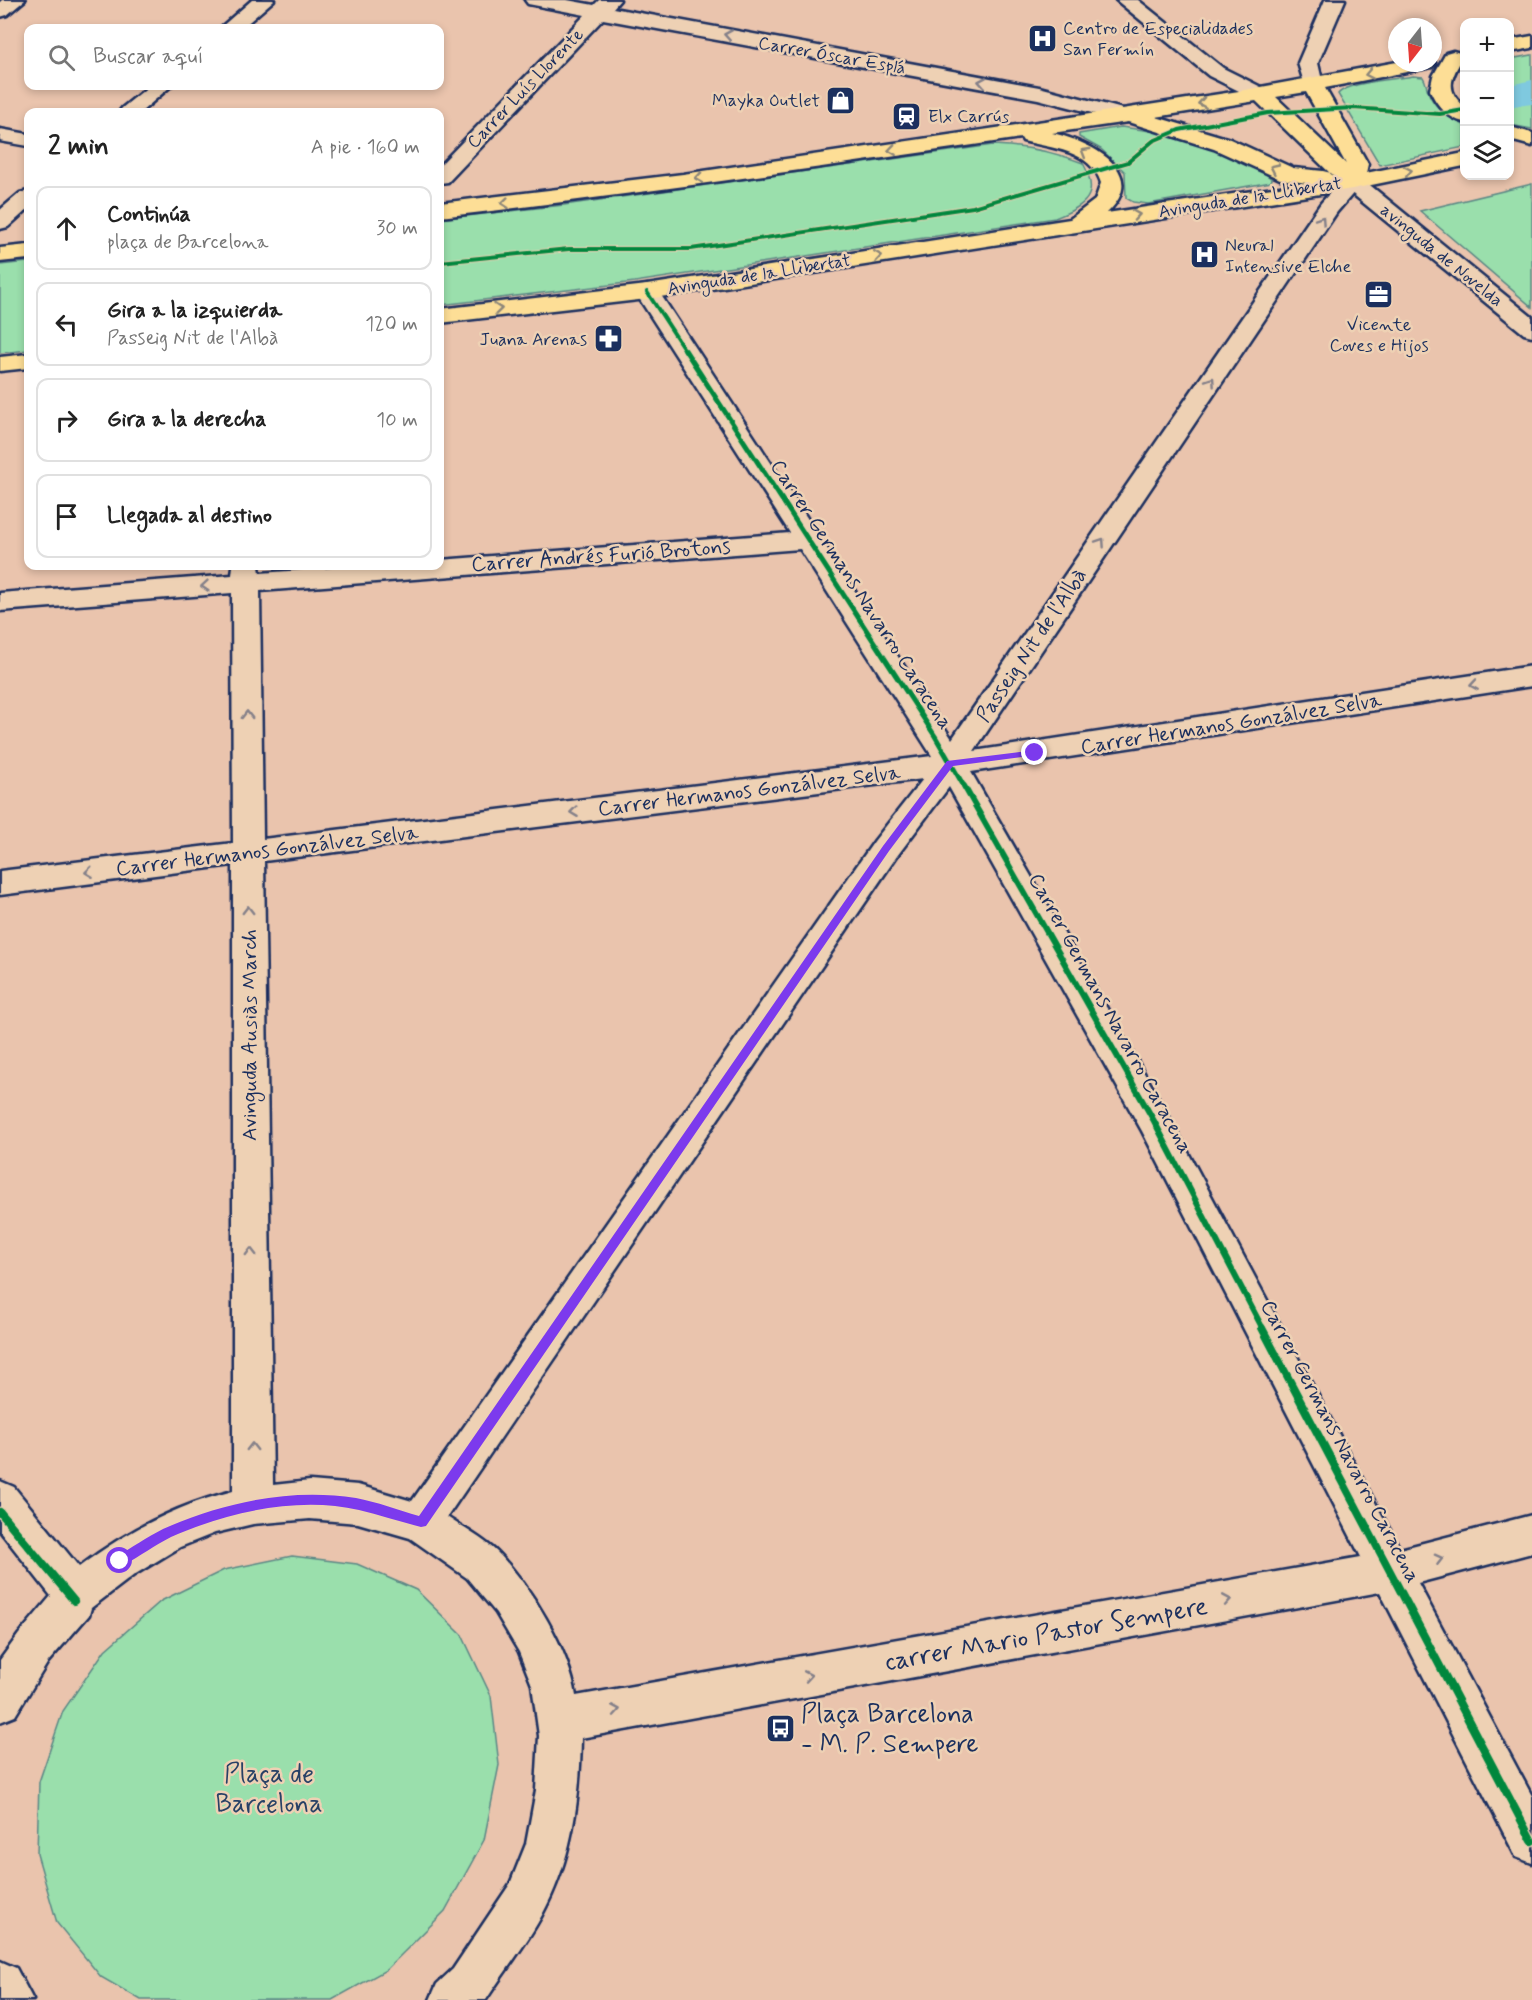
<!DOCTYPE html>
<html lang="es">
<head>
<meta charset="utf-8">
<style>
	body { margin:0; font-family:Mynerve,sans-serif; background:#f6f6f6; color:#222 }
	.controls { position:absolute; right:18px; top:18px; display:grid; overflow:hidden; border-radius:12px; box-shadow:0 3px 9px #0003 }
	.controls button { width:54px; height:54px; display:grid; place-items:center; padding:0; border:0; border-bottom:2px solid #e0e0e0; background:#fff; color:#222; font:30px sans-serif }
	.compass { position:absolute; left:1388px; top:18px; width:54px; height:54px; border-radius:50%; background:#fff; box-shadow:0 3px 9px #0003; rotate:197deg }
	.stop { position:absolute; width:18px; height:18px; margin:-14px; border:4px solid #7c3aed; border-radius:50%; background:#fff }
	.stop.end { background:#7c3aed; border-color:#fff; box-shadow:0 2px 6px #0008 }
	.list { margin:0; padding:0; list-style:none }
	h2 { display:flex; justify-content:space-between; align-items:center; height:78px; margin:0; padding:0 24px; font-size:26px }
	h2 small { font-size:20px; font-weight:400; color:#767676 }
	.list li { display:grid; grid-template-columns:39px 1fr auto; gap:18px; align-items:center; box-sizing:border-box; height:84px; margin:0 12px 12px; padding:0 12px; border:2px solid #e0e0e0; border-radius:12px }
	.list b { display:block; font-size:22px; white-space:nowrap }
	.list p { margin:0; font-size:20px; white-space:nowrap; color:#767676 }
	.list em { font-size:20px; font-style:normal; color:#767676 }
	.icon { flex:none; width:33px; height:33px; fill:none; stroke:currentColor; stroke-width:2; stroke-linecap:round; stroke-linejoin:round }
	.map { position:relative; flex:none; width:1532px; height:2000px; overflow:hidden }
	.search { position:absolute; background:#fff; box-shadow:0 3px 9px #0003; left:24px; top:24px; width:420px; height:66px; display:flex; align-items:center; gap:15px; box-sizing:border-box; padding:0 21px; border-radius:12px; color:#767676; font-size:22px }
	.panel { position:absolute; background:#fff; box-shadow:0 3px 9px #0003; left:24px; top:108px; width:420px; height:462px; border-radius:12px }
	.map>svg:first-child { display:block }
</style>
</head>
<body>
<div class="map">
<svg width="1532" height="2000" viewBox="0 0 1532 2000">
	<rect width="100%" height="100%" fill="#eac4ad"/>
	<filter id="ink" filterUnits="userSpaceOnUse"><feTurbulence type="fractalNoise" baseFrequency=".0167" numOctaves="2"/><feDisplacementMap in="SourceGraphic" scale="12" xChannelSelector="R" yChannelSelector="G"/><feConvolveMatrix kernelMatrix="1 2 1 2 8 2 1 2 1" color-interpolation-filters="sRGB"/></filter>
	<g filter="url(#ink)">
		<path fill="#9adfac" stroke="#5a8785" stroke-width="1.5" d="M1532,55v74l-22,-4v-66z
			M1413,76l10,1c4,6 3,12 7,19 6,13 21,23 34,29v22l-84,18 -42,-71c9,-12 59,-15 75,-18z
			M1121,127c52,6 109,18 151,52l-1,3 -123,22 -15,-2 -7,-4 -1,-26 -24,-23 -22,-12v-3z
			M993,145c32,1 60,6 90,18 18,33 2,43 -28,55l-420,64 -195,23v-86l124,-14z
			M1532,184v123l-112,-96z
			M28,262v88l-28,3v-88z
			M292,1556l65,8 59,26 46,45 29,61 8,69 -15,75 -39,71 -59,59 -54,30h-191l-40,-23 -44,-54 -20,-69 2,-72 24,-71 42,-61 56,-49 63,-31z"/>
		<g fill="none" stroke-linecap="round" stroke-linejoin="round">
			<path fill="#7fc9df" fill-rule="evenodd" d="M1532,80v24l-22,3v-22z"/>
			<defs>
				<path id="minor" d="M2,0h23l-18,15 -7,2v-15z
					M252,0h22l-32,28h-22z
					M525,0h42l27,5 5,-5h21l-7,8 426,79 95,25 4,4 -4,4 -7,2 -89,-23 -435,-80 -155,163 -8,1v-18l145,-150 -57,-11z
					M1325,0h20l-27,63 5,22 -3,4 -7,2 -7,-2 -8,-26z
					M149,86h22l-30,26h-22l3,-4z
					M0,129l28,5v12l-28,-5z
					M1352,175l8,2 3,5 -26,30 -363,539 558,-85v20l-561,86 195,339 234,438 132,-34v38l-114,30 114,213v67l-16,-6 -136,-265 -799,146c-1,62 -9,122 -39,177 -16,30 -38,57 -56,85h-56l7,-16 16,-15 57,-85 16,-40 10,-54 3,-54 -7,-51 -13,-33 -23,-39 -29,-35 -57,-40 -52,-15 -48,-4 -57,5 -38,9 -35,14 -46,28 -43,33 -2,7 -41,47 -33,54 -15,6v-62l19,-26 32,-38 -51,-65v-50l14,6 65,80c46,-35 98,-62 154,-76v-626l-233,30v-24l233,-28 -1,-250 -232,18v-18l232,-18 1,-9h26l1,7 101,-7h79v-6l350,-27 -155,-241 4,-5 8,-2 8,2 4,5 293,447 369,-536 23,-26zM800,549l132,207 -669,83 -3,-248zM923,779l-48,61 -463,661 -54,-16 -48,-4 -37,4 -9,-624zM949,787l193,344 219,426 -785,139c-7,-47 -46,-111 -79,-144 -14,-14 -34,-24 -50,-35l450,-661z
					M28,191v18l-20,18 -8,2v-19l20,-17z
					M0,1961l16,7 17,32h-33z"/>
				<path id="secondary" d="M1116,0h22l85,68 44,22 3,4 -3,4 -7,2 -7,-2 -44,-22z
					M1352,175l8,2 172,140v19l-8,-2 -180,-147 -3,-5 3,-5z"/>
				<path id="trunk" d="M1532,36v12l-22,4v-12z
					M1453,51l7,2 3,4c-11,20 -19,32 1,49v16c-15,-3 -28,-17 -34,-32l3,-14 13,-23z
					M1433,60l2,3 -3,4 -107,21 43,76 -2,9 98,-20v13l-112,23 -705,110 -207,24v-14l207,-24 423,-66 25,-19 6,-17c-10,-33 -50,-35 -78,-42l-2,-3c-193,28 -387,57 -581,79v-14l243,-29 368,-54 188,-29 158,-29 36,1zM1306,92l40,72 -70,-67zM1256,101l79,77 -4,-5 -8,-2 -30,-3 -63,-29 -74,-22zM1128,122l86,27 66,30 26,4 -199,30c45,-42 -19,-72 -55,-80z
					M1510,127l22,6v13l-22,-6z
					M28,245v14l-28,3v-14z
					M28,354v14l-28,3v-14z"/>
			</defs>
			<use href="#minor" stroke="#1b2f5e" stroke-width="5"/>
			<use href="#secondary" stroke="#1b2f5e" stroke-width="5"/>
			<use href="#trunk" stroke="#1b2f5e" stroke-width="5"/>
			<use href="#minor" fill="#eed1b4" fill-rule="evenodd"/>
			<use href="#secondary" fill="#eed1b4" fill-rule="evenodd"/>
			<use href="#trunk" fill="#fdde96" fill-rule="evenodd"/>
			<defs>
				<path id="cycleway-far3" d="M440,262l129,-13h122l282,-42 155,-45 25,-21 26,-11 89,-17 85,-5 87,6 24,-4
					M647,292l39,60"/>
				<path id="cycleway-far2" d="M685,350l250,386 30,52"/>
				<path id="cycleway-far1" d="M964,786l190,335 109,208"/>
				<path id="cycleway" d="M1262,1328l270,513
					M0,1512l74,89"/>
			</defs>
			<use href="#cycleway-far3" stroke="#eed1b4" stroke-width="6"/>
			<use href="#cycleway-far2" stroke="#eed1b4" stroke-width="8"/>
			<use href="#cycleway-far1" stroke="#eed1b4" stroke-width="10"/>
			<use href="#cycleway" stroke="#eed1b4" stroke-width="11"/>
			<use href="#cycleway-far3" stroke="#00873e" stroke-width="4"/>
			<use href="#cycleway-far2" stroke="#00873e" stroke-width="5"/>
			<use href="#cycleway-far1" stroke="#00873e" stroke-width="6"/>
			<use href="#cycleway" stroke="#00873e" stroke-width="8"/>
		</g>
		<defs><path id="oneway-chevron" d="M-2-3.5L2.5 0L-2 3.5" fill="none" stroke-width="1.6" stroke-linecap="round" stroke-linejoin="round" transform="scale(1.5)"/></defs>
		<g stroke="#848089">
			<use href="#oneway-chevron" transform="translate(728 35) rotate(-170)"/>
			<use href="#oneway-chevron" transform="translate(982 82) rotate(-170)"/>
			<use href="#oneway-chevron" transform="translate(1321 220) rotate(-56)"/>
			<use href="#oneway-chevron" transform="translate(1211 381) rotate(-56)"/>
			<use href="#oneway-chevron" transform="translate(1101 542) rotate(-56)"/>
			<use href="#oneway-chevron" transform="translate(205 586) rotate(175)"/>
			<use href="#oneway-chevron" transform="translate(1474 685) rotate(171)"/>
			<use href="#oneway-chevron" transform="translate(247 715) rotate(-90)"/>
			<use href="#oneway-chevron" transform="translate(574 812) rotate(173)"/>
			<use href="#oneway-chevron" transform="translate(89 872) rotate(173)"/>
			<use href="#oneway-chevron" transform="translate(248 910) rotate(-90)"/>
			<use href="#oneway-chevron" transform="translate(251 1252) rotate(-90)"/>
			<use href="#oneway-chevron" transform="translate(252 1447) rotate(-90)"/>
			<use href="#oneway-chevron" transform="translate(1439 1559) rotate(-14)"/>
			<use href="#oneway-chevron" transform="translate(1227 1600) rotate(-10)"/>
			<use href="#oneway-chevron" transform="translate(808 1676) rotate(-10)"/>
			<use href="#oneway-chevron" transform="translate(616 1710) rotate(-10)"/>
		</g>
		<g stroke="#8c867a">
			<use href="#oneway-chevron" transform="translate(1369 74) rotate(169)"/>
			<use href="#oneway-chevron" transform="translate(1202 103) rotate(171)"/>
			<use href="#oneway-chevron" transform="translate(892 150) rotate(172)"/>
			<use href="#oneway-chevron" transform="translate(1085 152) rotate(-149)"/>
			<use href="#oneway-chevron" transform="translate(1274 168) rotate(-155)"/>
			<use href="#oneway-chevron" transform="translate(1408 171) rotate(-11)"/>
			<use href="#oneway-chevron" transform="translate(699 178) rotate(172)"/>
			<use href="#oneway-chevron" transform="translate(505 203) rotate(174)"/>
			<use href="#oneway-chevron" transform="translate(1136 215) rotate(-9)"/>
			<use href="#oneway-chevron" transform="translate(878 256) rotate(-9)"/>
			<use href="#oneway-chevron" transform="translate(498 309) rotate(-6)"/>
		</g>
	</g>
	<path fill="#7c3aed" d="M1035,750l4,3 -1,2 -85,11 -64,85 -463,675 -5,1c-20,-5 -41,-12 -62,-17 -61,-14 -131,2 -188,27 -16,8 -31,19 -47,28h-8v-8c15,-9 31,-20 47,-28 61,-27 127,-41 193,-31 21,4 42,12 63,18l464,-670 64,-85z"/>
	<defs>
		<symbol id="hospital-square" viewBox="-11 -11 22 22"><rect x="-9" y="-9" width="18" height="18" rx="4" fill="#1b2f5e" stroke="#eed1b4"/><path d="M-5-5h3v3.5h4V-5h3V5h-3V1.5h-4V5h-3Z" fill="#fff"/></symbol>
		<symbol id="shop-square" viewBox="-11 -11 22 22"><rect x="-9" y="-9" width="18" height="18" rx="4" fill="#1b2f5e" stroke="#eed1b4"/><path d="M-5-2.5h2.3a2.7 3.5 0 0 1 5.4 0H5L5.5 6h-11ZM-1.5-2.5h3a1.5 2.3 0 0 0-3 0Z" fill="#fff"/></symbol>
		<symbol id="station-square" viewBox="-11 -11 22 22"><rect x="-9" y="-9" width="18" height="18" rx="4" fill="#1b2f5e" stroke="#eed1b4"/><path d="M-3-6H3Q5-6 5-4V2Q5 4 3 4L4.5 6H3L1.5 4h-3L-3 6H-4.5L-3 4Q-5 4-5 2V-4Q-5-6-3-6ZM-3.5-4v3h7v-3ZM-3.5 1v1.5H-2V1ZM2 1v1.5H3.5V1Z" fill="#fff"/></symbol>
		<symbol id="office-square" viewBox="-11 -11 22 22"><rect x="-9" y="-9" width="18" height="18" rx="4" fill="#1b2f5e" stroke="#eed1b4"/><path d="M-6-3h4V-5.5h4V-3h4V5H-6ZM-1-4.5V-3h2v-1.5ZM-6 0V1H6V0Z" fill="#fff"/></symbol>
		<symbol id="pharmacy-square" viewBox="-11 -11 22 22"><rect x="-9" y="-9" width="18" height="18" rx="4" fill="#1b2f5e" stroke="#eed1b4"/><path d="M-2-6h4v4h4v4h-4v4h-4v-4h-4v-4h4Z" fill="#fff"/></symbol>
		<symbol id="bus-square" viewBox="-11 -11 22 22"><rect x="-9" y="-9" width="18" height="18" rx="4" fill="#1b2f5e" stroke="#eed1b4"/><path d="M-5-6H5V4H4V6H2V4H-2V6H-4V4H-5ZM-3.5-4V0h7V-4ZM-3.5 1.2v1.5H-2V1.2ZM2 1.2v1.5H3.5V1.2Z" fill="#fff"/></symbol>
	</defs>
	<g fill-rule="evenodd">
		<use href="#hospital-square" x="1026" y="22" width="33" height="33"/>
		<use href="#shop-square" x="824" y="84" width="33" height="33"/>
		<use href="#station-square" x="890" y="100" width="33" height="33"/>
		<use href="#hospital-square" x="1188" y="238" width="33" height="33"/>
		<use href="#office-square" x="1362" y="278" width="33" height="33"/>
		<use href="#pharmacy-square" x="592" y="322" width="33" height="33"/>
		<use href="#bus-square" x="764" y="1712" width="33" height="33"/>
	</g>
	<g text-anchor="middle" stroke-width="5" stroke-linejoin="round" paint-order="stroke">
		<g font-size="18" fill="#1b2f5e" stroke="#eed1b4" text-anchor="start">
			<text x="1063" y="34">Centro de Especialidades<tspan x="1063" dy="21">San Fermín</tspan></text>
			<text x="820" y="106" text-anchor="end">Mayka Outlet</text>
			<text x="928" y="122">Elx Carrús</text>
			<text x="1225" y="251">Neural<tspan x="1225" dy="21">Intensive Elche</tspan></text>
			<text x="1379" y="330" text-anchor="middle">Vicente<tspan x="1379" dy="21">Coves e Hijos</tspan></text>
			<text x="587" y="345" text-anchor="end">Juana Arenas</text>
		</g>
		<g font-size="18" fill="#1b2f5e" stroke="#eed1b4">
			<text transform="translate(832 55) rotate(10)" y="6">Carrer Óscar Esplá</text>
			<text transform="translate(525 88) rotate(-46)" y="6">Carrer Luís Llorente</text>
			<text transform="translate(1250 197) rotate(-9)" y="6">Avinguda de la Llibertat</text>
			<text transform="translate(1442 255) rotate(39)" y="6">avinguda de Novelda</text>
			<text transform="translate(759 274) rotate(-9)" y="6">Avinguda de la Llibertat</text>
		</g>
		<g font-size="21" fill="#1b2f5e" stroke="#eed1b4">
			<text transform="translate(601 555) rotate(-4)" y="7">Carrer Andrés Furió Brotons</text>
			<text transform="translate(862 594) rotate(57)" y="7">Carrer Germans Navarro Caracena</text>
			<text transform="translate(1031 645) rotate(-56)" y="7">Passeig Nit de l'Albà</text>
			<text transform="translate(1231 723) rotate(-9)" y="7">Carrer Hermanos Gonzálvez Selva</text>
			<text transform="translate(749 790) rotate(-7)" y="7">Carrer Hermanos Gonzálvez Selva</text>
			<text transform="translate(267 850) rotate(-7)" y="7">Carrer Hermanos Gonzálvez Selva</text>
			<text transform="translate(1111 1013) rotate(61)" y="7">Carrer Germans Navarro Caracena</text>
			<text transform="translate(249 1035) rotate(-90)" y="7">Avinguda Ausiàs March</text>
			<text transform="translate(1341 1441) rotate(62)" y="7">Carrer Germans Navarro Caracena</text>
		</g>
		<g font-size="26" fill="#1b2f5e" stroke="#eed1b4">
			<text transform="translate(1046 1633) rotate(-10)" y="9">carrer Mario Pastor Sempere</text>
		</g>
		<g font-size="26" fill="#1b2f5e" stroke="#eed1b4" text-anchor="start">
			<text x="801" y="1722">Plaça Barcelona<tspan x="801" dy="30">- M. P. Sempere</tspan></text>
		</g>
		<g font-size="26" fill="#284166" stroke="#eed1b4">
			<text x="269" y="1782">Plaça de<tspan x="269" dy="30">Barcelona</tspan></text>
		</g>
	</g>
</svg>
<div class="controls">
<button>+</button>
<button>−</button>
<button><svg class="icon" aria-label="layers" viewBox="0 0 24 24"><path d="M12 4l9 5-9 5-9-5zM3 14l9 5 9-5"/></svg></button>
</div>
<svg class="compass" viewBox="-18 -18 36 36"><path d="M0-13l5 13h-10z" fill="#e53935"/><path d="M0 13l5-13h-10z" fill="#767676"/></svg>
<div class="stop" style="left:120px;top:1561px"></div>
<div class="stop end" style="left:1035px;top:753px"></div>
<div class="search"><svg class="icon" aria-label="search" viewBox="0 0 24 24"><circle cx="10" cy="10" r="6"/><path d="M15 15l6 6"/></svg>Buscar aquí</div>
<section class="panel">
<h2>2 min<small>A pie · 160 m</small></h2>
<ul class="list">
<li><svg class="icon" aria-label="ahead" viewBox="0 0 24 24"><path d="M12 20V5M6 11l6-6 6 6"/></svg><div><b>Continúa</b><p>plaça de Barcelona</p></div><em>30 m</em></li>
<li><svg class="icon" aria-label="left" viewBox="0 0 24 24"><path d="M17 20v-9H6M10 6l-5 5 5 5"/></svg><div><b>Gira a la izquierda</b><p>Passeig Nit de l'Albà</p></div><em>120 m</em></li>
<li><svg class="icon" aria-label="right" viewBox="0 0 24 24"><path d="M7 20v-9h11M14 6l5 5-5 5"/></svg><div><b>Gira a la derecha</b></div><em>10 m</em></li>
<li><svg class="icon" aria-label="arrive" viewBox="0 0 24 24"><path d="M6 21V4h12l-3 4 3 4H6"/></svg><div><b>Llegada al destino</b></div></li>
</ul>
</section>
</div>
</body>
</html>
